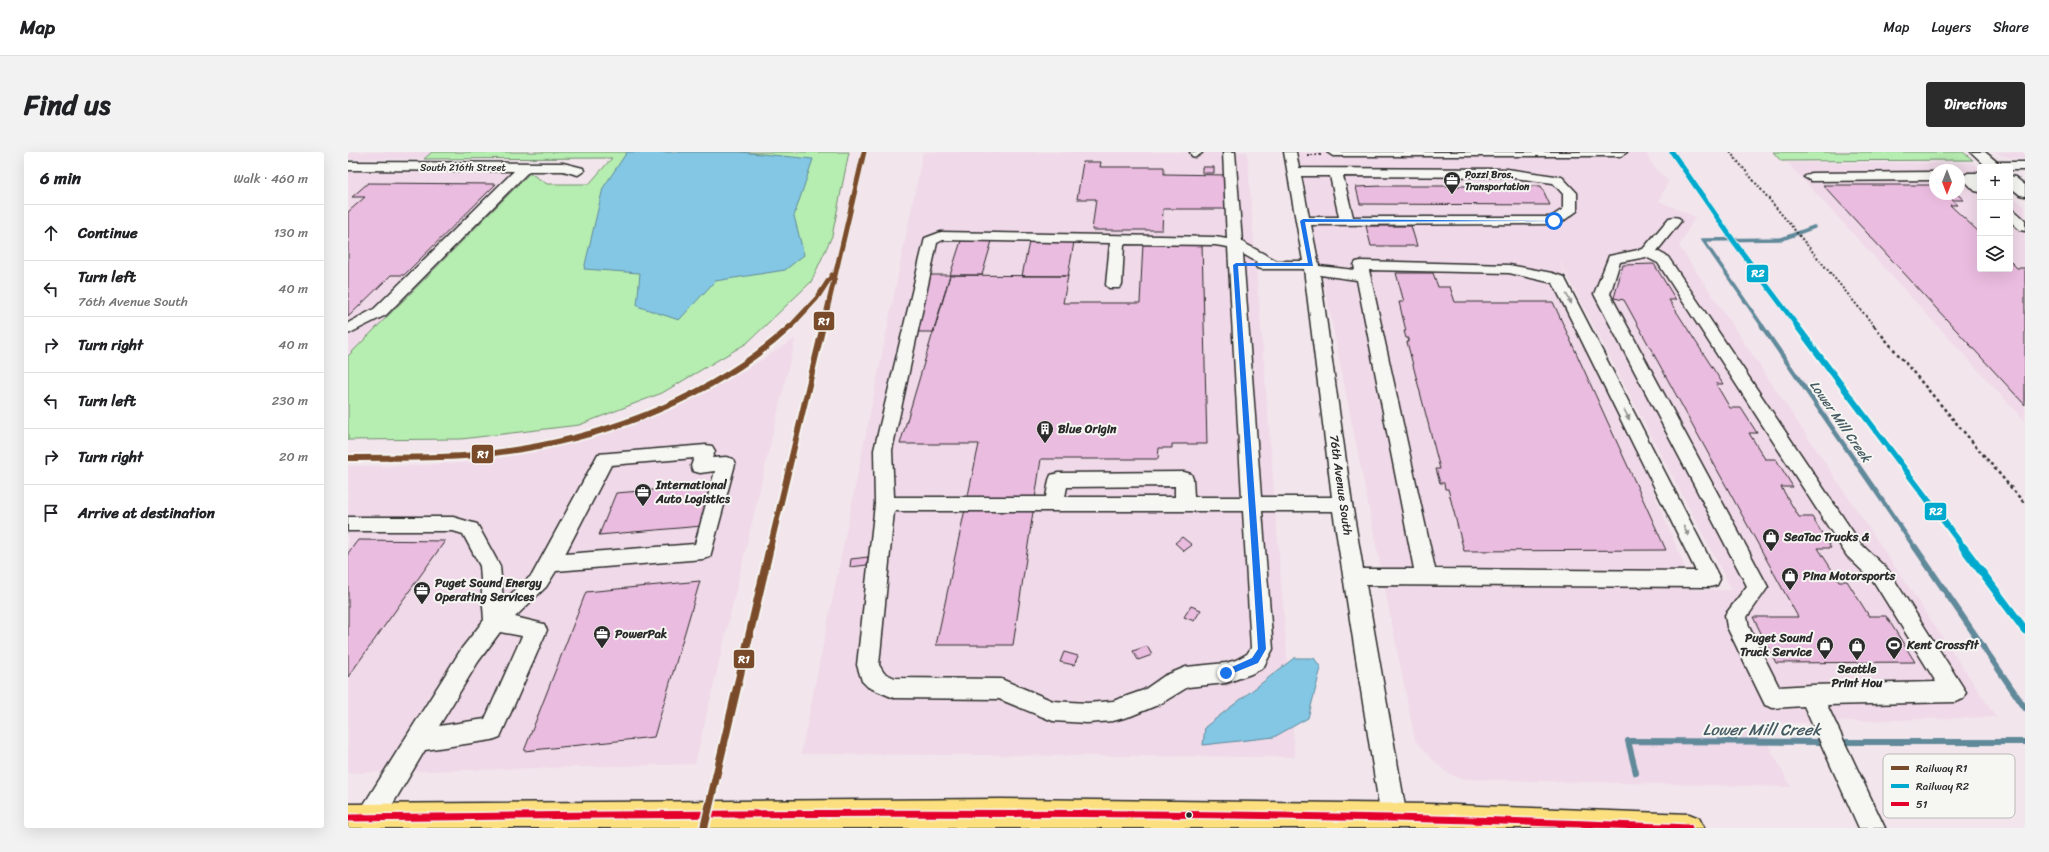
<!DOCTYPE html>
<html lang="en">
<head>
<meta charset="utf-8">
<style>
	body { margin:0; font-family:Sriracha,sans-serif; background:#f2f2f2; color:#202124 }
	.controls { position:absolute; right:12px; top:12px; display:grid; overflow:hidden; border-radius:4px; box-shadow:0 4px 16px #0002 }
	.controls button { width:36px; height:36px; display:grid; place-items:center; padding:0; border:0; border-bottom:1px solid #e0e0e0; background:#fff; color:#202124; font:20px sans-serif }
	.compass { position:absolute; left:1581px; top:12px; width:36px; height:36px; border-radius:50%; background:#fff; box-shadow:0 4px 16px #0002; rotate:180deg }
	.stop { position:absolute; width:12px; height:12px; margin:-9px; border:3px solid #1a73e8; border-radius:50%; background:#fff }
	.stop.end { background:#1a73e8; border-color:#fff; box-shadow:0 1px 4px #0008 }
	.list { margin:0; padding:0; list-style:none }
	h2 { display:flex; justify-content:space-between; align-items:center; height:52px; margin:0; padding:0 16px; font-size:17px }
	h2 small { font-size:13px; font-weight:400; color:#757577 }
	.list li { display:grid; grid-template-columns:26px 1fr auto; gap:12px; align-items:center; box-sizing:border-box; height:56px; padding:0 16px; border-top:1px solid #e0e0e0 }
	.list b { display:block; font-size:15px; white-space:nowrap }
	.list p { margin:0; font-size:13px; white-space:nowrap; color:#757577 }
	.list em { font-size:13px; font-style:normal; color:#757577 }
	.icon { flex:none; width:22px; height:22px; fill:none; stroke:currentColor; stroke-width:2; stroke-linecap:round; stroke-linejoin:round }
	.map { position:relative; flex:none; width:1677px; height:676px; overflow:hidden; border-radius:4px }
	header { display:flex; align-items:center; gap:24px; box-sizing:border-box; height:56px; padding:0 20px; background:#fff; border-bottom:1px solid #e0e0e0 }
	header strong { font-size:19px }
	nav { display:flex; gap:22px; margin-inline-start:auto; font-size:14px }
	.intro { display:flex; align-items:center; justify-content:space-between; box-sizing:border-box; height:96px; padding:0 24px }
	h1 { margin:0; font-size:28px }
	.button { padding:10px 18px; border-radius:4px; background:#2b2b2b; color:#fff; font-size:14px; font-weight:700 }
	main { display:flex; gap:24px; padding:0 24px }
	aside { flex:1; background:#fff; border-radius:4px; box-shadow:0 4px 16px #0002 }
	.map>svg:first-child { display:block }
</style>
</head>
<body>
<header>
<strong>Map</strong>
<nav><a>Map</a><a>Layers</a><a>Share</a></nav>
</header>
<div class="intro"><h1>Find us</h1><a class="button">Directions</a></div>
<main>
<aside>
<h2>6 min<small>Walk · 460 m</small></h2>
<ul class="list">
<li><svg class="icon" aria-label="ahead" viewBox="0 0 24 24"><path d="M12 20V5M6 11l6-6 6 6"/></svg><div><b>Continue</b></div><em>130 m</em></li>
<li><svg class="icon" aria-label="left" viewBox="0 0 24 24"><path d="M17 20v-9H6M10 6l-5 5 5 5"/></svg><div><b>Turn left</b><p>76th Avenue South</p></div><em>40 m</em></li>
<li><svg class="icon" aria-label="right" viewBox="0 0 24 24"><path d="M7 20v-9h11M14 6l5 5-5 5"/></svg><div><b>Turn right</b></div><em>40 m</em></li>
<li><svg class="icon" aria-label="left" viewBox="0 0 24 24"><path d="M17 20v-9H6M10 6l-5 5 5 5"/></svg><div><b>Turn left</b></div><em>230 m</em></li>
<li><svg class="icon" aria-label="right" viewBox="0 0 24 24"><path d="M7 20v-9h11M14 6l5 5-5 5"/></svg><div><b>Turn right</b></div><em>20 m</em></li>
<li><svg class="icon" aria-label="arrive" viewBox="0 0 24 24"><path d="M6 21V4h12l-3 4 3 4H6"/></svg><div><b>Arrive at destination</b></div></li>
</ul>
</aside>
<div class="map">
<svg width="1677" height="676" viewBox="0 0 1677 676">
	<rect width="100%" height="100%" fill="#f2e5ec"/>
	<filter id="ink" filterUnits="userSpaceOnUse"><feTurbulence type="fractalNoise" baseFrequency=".025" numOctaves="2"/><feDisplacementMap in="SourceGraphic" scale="8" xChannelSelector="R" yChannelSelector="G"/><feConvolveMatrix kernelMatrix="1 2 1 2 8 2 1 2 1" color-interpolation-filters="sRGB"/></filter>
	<g filter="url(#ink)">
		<path fill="#f0d9e8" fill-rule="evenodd" d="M0,0h84l-8,7h-76z
			M575,0h324l48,605 -494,-3z
			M950,0h347l9,15 14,14 -9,20 36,16 -16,29 317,471 -239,7 34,63 -330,-8 -15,-7 -17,-16 -14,-16zM1209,104l175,334h-38z
			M1647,0h30v7l-17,-2z
			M1440,11h184l8,6v100h30v-75l15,13v214zM1587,18h24v24h-24z
			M0,20l182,1 -182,183z
			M447,187l-100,425 -347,9v-307h60l67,-4 66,-11 67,-19 128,-56z"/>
		<path fill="#b6edb0" stroke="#708c6e" d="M84,0h417l-17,84 -21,46 -64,61 -85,50 -83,32 -118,14 -113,1v-84l182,-183 17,11h42l23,-26 -188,1z
			M1425,0h190l10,8 -192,1z"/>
		<path fill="#83c7e4" stroke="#60899a" d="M279,0h113l73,7 -19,57 10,39 -19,15 -70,11 -36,39 -42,-14 3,-33 -56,-4 19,-81z
			M946,506h20l7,10 -13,50 -34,19 -71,8 2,-18z"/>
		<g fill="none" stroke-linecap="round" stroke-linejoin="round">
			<path stroke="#60899a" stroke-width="3.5" d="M1415,175l-60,-87 79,-1 32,-12"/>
			<path stroke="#60899a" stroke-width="4.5" d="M1414,174l153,222"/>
			<path stroke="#60899a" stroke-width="6" d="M1567,395l110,161
				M1490,590h187
				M1288,621l-8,-32 198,1"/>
		</g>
		<path fill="#eabcdf" stroke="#2b2b2b" d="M735,10h18l-1,5h64v7l62,1 1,34h-64l-1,21h-70l4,-31h-19z
			M854,15h12v6h-12z
			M20,31l128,1 -92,91h-13l-43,42v-105l17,-15h-13z
			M1475,33h112v9h22l7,6h-12l6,5h-8l30,28v36h30v-8l7,7h8v137z
			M1034,34h159l9,19 -190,-1 -4,-17z
			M1018,74h45l6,20h-46z
			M613,89h31l-10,34h-32z
			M681,90h45l-6,34h-46z
			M795,91h59l5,201h-35v4h-13l-1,11h-117l-28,186h-77l43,-201h-79l50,-169 118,1 -5,27h77z
			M1306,112l22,36h-7l54,84h-7l14,24h11l16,25h-8l16,26h11l17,28h-12l18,30h13l19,31h-13l21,33h8l22,35h17l29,46 -139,1 -23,-46h45l-174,-317 -10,-2 9,-33z
			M1048,121h37l5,14h12l5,15h98l113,248 -202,1 -16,-62h-3l-1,-6h-4l-4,-14h4l-33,-127h2l-1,-4h-2l-2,-7h2l-7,-29h5z
			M583,123h19l-16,57h-21z
			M367,333l-13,41 -103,9 17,-42z
			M834,385l10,8 -8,6 -9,-8z
			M10,388l87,1 -97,136v-124z
			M520,405l-1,8 -17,2 1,-8z
			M352,429l-46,156 -130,14 62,-159z
			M843,454l10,4 -7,11 -10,-4z
			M799,494l5,9 -14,5 -5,-9z
			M716,500l14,4 -4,9 -14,-3z"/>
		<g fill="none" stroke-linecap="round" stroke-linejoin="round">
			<defs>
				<path id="minor" d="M842,0h12v1l-6,4 -4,-1z
					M875,0h12l7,90 35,19h26l-19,-109h12l3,16 208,1 55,8 15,16v18l-18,13 -248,1 8,41 36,4 -1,-5 2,-3 5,-1 148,4 43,8 12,4 156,302 -3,6 -7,2 -344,-2 41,233 -4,9h-18l-4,-9 -48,-307h-71l11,138 -10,19 -12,6 -25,9 -38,4 -28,17 -29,12 -18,5 -26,2 -34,-2 -54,-22 -105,-1 -26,-11 -6,-6 -5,-16 18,-161 -1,-54 51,-212 16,-6 274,5 12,2zM953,24h29l9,41h-30zM995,24l164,1 46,6 10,11v15l-12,8h-198zM595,88l167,3 -4,42 3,3h10l3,-3 2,-41 91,1 13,2 14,250h-48l-1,-18 -2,-5 -7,-2 -126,1 -7,2 -2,5 -3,17h-152l-2,-47 45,-207zM895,102l14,8 -2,3 2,3 5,1h42l28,228h-71zM1021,118l140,3 44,10 143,288 -261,-2zM972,123l37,5 57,289h-51l-11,-65zM827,334v11h-110l2,-10zM546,359h349l8,137 -4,6 -11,6 -10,3 -40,4 -22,9 -20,14 -31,11 -26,2 -34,-2 -52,-22 -106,-1 -11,-5 -5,-8z
					M979,0h300l-6,4h-288z
					M1623,0h14l12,10h28v8h-15v-3h-23z
					M0,10l215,1 20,5 1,3 -6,4 -15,-4h-34l-143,144 -38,19v-11l26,-14 140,-138 -166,-1z
					M1587,20v8l-124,1 -7,-4 7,-4z
					M1620,21h12v19l-5,-1 -14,-14z
					M1662,24l5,1 10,8v11l-5,-1 -10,-8z
					M1662,58l5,1 10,9v11l-5,-1 -10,-9z
					M1326,65l5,1 2,3 -24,30 11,6 193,287 27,26 78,122 -3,7 -8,3 -128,3 58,123h-26l-55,-122 -31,2 -8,-3 -38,-78 -2,-12 22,-29 -153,-292 15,-38 34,-7 26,-31zM1298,105l12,6 189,293 27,26 62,100 -125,3 -32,2 -30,-60 -2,-10 21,-30 -158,-293 10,-32z
					M358,293l6,1 3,5 -3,7 14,-1 7,2 2,5 -25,93 -7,2 -147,12 -10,16 -31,30 29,7 3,6 -47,107 -8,3 -67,10 -46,77h-18l-4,-9 4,-9 101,-161 22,-28 -4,-54 -17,-32 -10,-3h-105v-14h105l24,7 23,42 3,35 29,-26 66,-121zM346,306l-3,8 2,5 7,2 15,-2 -20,73 -130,10 46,-89zM152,480l22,4 -37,83 -46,7 39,-64z"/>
				<path id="major" d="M653,647l429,5 259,10 10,4 5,10h-1356v-24z"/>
			</defs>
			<use href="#minor" stroke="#2b2b2b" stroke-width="3"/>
			<use href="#major" stroke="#2b2b2b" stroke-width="3"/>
			<path stroke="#2b2b2b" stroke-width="2" stroke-dasharray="2 2" stroke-linecap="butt" d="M1382,0l145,175
				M959,3h14"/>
			<path stroke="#2b2b2b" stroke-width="2.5" stroke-dasharray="3 3" stroke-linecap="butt" d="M1526,174l151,178"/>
			<use href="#minor" fill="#f6f6f2" fill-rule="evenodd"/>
			<use href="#major" fill="#fce080" fill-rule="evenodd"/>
			<path stroke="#2b2b2b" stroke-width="2" stroke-dasharray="4.5 2" stroke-linecap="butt" d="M1324,0l63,91 63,84
				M441,175c29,-26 41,-43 54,-80"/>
			<path stroke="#2b2b2b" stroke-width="3" stroke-dasharray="5.5 3" stroke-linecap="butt" d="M1449,174l167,222
				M0,306c42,-1 85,1 127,-3 114,-10 231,-51 315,-129"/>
			<path stroke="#2b2b2b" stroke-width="3.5" stroke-dasharray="7 3.5" stroke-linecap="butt" d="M1615,395l62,83"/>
			<defs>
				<path id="bus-1" d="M0,666c362,-5 723,-8 1085,1 85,2 171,6 256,9"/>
			</defs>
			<use href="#bus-1" stroke="#f6f6f2" stroke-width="10"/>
			<use href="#bus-1" stroke="#e4002b" stroke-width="7"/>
			<defs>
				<path id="rail-1-far2" d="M442,175l27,-29 15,-23
					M475,175l41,-175"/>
				<path id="rail-1-far1" d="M0,306c42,-1 85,1 128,-3 112,-11 231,-51 315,-129
					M422,396l53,-222"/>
				<path id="rail-1" d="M356,676l66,-281"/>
				<path id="rail-2-far2" d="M1324,0l63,91 63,84"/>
				<path id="rail-2-far1" d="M1449,174l167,222"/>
				<path id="rail-2" d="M1615,395l62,83"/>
			</defs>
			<use href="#rail-1-far2" stroke="#f6f6f2" stroke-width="7"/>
			<use href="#rail-1-far1" stroke="#f6f6f2" stroke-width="10"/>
			<use href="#rail-1" stroke="#f6f6f2" stroke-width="12"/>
			<use href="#rail-2-far2" stroke="#f6f6f2" stroke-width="7"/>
			<use href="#rail-2-far1" stroke="#f6f6f2" stroke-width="10"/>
			<use href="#rail-2" stroke="#f6f6f2" stroke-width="12"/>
			<use href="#rail-1-far2" stroke="#7a4b2a" stroke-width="5"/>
			<use href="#rail-1-far1" stroke="#7a4b2a" stroke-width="6"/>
			<use href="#rail-1" stroke="#7a4b2a" stroke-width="8"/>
			<use href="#rail-2-far2" stroke="#00a9ce" stroke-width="5"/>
			<use href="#rail-2-far1" stroke="#00a9ce" stroke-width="6"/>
			<use href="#rail-2" stroke="#00a9ce" stroke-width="8"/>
		</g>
		<defs><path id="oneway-solid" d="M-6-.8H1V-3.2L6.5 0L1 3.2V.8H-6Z"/></defs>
		<g fill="#90908e">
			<use href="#oneway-solid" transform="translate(1221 147) rotate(63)"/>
			<use href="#oneway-solid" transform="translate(1279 263) rotate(63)"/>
			<use href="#oneway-solid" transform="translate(1338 379) rotate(63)"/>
		</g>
	</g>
	<path fill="#1a73e8" d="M955,67l254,2 -252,1 8,44h-75l28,383 -8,14 -32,13 -3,-1v-4l29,-13 6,-9 -25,-384 3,-2h72l-8,-42z"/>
	<defs>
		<symbol id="office-pin" viewBox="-11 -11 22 30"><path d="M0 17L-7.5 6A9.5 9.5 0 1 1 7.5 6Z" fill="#2b2b2b" stroke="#f6f6f2"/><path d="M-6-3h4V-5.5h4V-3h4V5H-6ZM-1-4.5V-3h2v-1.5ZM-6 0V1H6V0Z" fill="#fff"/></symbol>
		<symbol id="building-pin" viewBox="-11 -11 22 30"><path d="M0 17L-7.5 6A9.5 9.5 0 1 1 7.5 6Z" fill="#2b2b2b" stroke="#f6f6f2"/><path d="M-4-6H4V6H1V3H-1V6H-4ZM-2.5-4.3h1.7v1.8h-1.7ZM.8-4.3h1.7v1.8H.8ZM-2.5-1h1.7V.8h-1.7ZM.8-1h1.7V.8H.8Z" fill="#fff"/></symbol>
		<symbol id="shop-pin" viewBox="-11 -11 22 30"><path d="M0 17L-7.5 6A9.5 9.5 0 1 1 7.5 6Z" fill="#2b2b2b" stroke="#f6f6f2"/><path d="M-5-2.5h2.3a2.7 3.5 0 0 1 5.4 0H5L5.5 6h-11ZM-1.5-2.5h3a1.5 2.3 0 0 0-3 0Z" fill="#fff"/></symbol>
		<symbol id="stadium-pin" viewBox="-11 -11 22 30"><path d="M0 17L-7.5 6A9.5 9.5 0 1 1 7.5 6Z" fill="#2b2b2b" stroke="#f6f6f2"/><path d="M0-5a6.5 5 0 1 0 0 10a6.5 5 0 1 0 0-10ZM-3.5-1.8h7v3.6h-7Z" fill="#fff"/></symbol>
	</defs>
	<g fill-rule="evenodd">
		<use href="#office-pin" x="1094" y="18" width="20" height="27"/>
		<use href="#building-pin" x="687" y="267" width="20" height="27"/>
		<use href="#office-pin" x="285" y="330" width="20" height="27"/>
		<use href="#shop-pin" x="1413" y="375" width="20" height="27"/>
		<use href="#shop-pin" x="1432" y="414" width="20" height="27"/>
		<use href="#office-pin" x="64" y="428" width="20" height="27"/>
		<use href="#office-pin" x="244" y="472" width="20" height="27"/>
		<use href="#shop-pin" x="1467" y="483" width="20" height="27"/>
		<use href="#stadium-pin" x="1536" y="483" width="20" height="27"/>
		<use href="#shop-pin" x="1499" y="484" width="20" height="27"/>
	</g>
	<circle fill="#2b2b2b" stroke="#f6f6f2" stroke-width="1.5" cx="841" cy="663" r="3.5"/>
	<g text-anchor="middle" stroke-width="4" stroke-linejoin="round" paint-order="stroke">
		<g font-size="10" fill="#2b2b2b" stroke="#f6f6f2">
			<text x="115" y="19">South 216th Street</text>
		</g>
		<g font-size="10" font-weight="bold" fill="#2b2b2b" stroke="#f6f6f2" text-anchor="start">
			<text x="1117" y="26">Pozzi Bros.<tspan x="1117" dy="12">Transportation</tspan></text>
		</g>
		<g font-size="12" font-weight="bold" fill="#2b2b2b" stroke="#f6f6f2" text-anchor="start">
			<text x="710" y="281">Blue Origin</text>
			<text x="308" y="337">International<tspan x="308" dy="14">Auto Logistics</tspan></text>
			<text x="1436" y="389">SeaTac Trucks &amp;</text>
			<text x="1455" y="428">Pina Motorsports</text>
			<text x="87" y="435">Puget Sound Energy<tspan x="87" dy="14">Operating Services</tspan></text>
			<text x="267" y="486">PowerPak</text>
			<text x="1464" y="490" text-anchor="end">Puget Sound<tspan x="1464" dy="14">Truck Service</tspan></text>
			<text x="1559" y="497">Kent Crossfit</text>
			<text x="1509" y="521" text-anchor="middle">Seattle<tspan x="1509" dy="14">Print Hou</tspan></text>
		</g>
		<g font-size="12" fill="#2b2b2b" stroke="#f6f6f2">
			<text transform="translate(993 333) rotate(82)" y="4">76th Avenue South</text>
		</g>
		<g font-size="13" font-style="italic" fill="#455a62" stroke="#f6f6f2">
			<text transform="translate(1493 269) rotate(55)" y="5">Lower Mill Creek</text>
		</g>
		<g font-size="16" font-style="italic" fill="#455a62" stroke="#f6f6f2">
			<text x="1414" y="583">Lower Mill Creek</text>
		</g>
	</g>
	<rect x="1535" y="602" width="132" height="64" rx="6" fill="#f6f6f2" stroke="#b9b9b6" stroke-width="1"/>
	<rect x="1543" y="614" width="18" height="4" fill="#7a4b2a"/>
	<rect x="1543" y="632" width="18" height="4" fill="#00a9ce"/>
	<rect x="1543" y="650" width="18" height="4" fill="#e4002b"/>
	<g font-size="11" fill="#2b2b2b">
		<text x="1568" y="620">Railway R1</text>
		<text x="1568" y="638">Railway R2</text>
		<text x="1568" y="656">51</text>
	</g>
	<g stroke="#f6f6f2" stroke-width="1.5">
		<rect x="1398" y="112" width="23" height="19" rx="4" fill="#00a9ce"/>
		<rect x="465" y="159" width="22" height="20" rx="4" fill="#7a4b2a"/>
		<rect x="123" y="292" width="23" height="20" rx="4" fill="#7a4b2a"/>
		<rect x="1576" y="350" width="23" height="19" rx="4" fill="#00a9ce"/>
		<rect x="385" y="497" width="22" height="20" rx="4" fill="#7a4b2a"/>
	</g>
	<g font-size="11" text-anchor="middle" font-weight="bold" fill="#fff">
		<text x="1410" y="125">R2</text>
		<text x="476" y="173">R1</text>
		<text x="135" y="306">R1</text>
		<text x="1588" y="363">R2</text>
		<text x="396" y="511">R1</text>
	</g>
</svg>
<div class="controls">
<button>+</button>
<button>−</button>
<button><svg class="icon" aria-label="layers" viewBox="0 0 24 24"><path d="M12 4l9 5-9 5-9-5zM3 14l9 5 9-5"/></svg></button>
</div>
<svg class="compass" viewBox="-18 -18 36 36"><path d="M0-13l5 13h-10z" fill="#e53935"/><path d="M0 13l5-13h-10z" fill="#757577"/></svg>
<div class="stop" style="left:1206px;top:69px"></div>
<div class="stop end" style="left:878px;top:521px"></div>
</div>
</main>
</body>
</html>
